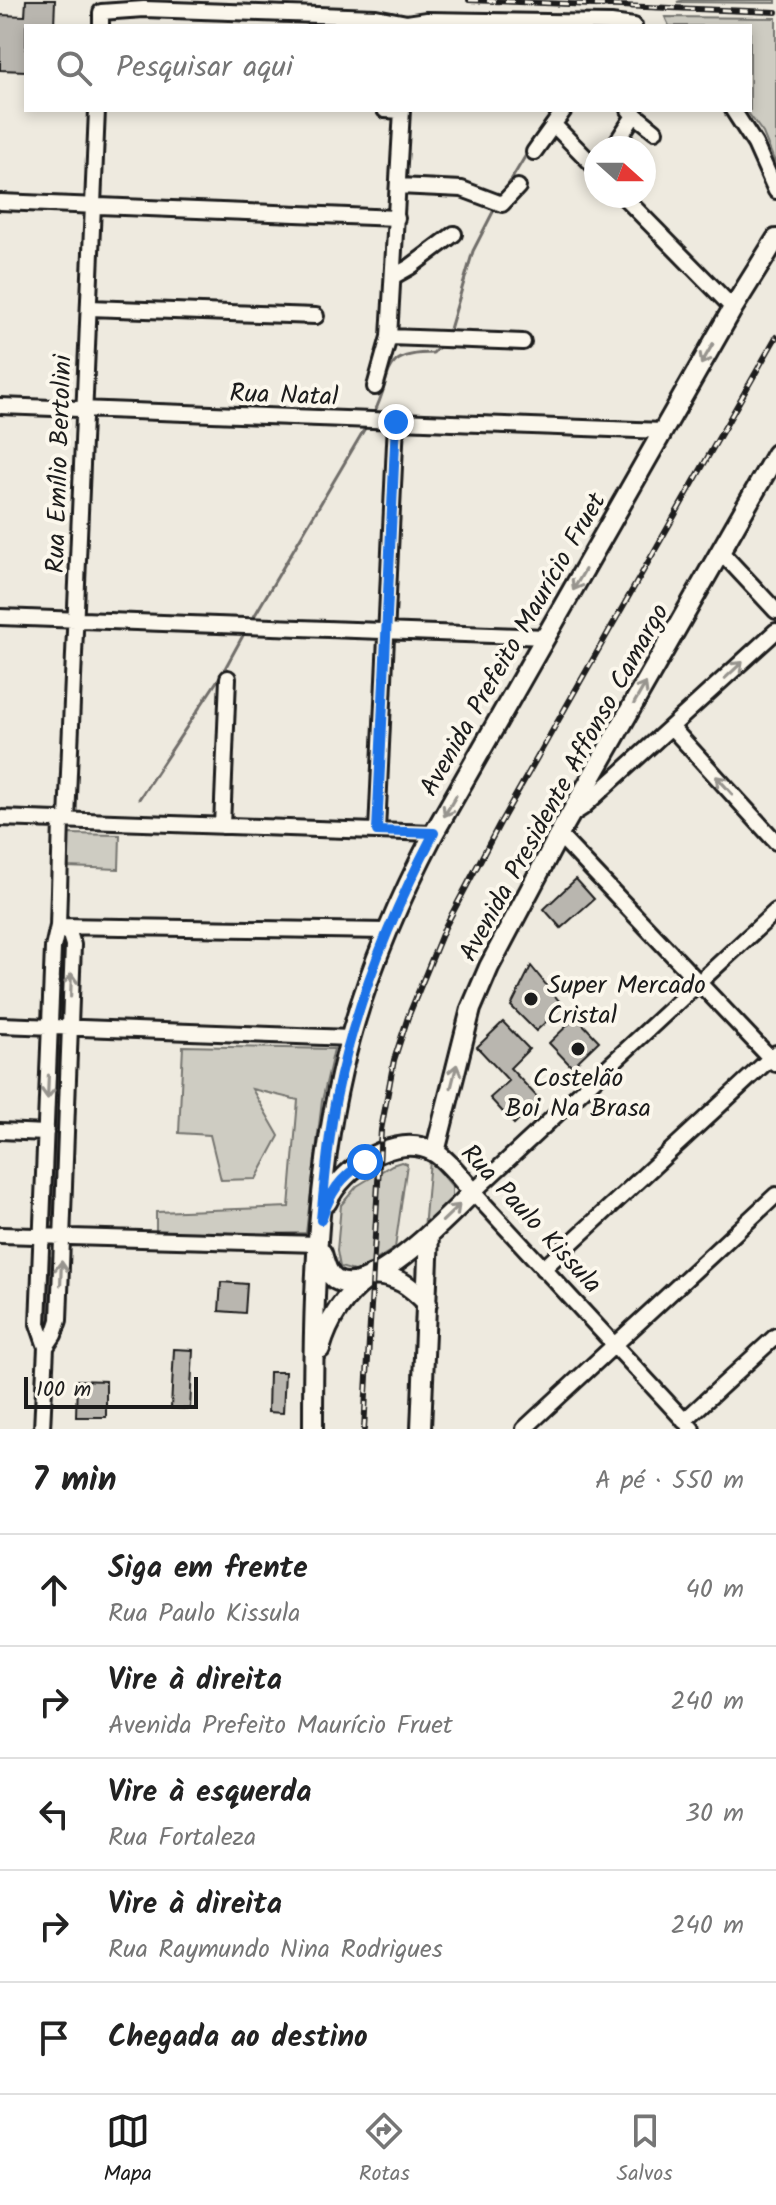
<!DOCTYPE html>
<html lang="pt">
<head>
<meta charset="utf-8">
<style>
	body { margin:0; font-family:Kalam,sans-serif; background:#f2f2f2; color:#222 }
	.compass { position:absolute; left:584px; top:136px; width:72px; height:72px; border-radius:50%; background:#fff; box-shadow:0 4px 12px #0003; rotate:111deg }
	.scale { position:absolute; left:24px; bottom:20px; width:174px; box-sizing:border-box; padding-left:8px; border:4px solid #1c1c1c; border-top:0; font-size:22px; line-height:28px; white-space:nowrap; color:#1c1c1c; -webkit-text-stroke:6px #fbf7ec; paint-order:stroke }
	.stop { position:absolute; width:24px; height:24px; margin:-18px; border:6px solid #1a73e8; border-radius:50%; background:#fff }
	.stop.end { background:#1a73e8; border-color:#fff; box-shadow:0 2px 8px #0008 }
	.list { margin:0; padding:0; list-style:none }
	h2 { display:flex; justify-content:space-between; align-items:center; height:104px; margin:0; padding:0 32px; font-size:34px }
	h2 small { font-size:26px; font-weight:400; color:#767676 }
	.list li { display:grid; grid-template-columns:52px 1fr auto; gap:24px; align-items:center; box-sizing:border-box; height:112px; padding:0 32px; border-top:2px solid #e0e0e0 }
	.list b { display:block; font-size:30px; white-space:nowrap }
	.list p { margin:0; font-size:26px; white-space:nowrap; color:#767676 }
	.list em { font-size:26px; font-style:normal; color:#767676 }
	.icon { flex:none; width:44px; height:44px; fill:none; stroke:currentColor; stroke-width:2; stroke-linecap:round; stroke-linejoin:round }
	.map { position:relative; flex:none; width:776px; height:1429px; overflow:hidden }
	.search { position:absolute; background:#fff; box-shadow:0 4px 12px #0003; left:24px; right:24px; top:24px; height:88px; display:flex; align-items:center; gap:20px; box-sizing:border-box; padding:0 28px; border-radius:0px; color:#767676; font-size:30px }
	.sheet { height:664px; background:#fff }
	nav { display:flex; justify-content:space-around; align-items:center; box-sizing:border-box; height:112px; border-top:2px solid #e0e0e0; background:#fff; font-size:22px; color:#767676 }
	nav a { display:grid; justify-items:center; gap:4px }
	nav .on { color:#1c1c1c }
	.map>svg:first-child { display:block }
</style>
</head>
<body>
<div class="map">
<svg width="776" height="1429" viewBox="0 0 776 1429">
	<rect width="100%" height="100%" fill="#eeeadf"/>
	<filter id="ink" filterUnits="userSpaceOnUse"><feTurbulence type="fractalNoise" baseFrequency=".0125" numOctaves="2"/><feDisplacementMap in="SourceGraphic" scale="16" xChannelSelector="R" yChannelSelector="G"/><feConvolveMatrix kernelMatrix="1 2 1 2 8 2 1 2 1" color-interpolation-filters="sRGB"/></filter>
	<g filter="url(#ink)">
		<path fill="#ceccc2" stroke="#75746f" stroke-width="2" d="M683,0h93v3l-99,-1z
			M665,17l111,1v147l-13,-32 -17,-23h4v-84h-81z
			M68,834l52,1 -1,34 -52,-2z
			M183,1046l151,3 -12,52 -16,132 -150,3v-24l133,-5 9,-107 -46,-11 27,47 -23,43 -35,1 -11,-45 -31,-2z
			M430,1160l22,26v14l-28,29z
			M401,1162l6,2 -12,84 -38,24 -17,-5 -3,-16 4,-46 16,-19 35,-21z"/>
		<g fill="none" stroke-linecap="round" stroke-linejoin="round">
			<path stroke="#6f6d69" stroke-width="3" d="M502,195l27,-45
				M448,336l25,-85 22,-43
				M374,413c20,-37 3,-60 59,-60l11,-11
				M252,620l116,-197
				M139,799l84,-127 23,-42
				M60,1010l3,-63
				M52,1221l7,-174
				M48,1326l2,-69"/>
		</g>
		<path fill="#b9b6af" stroke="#1c1c1c" stroke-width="2" d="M26,0h29l-1,26h-28v45l-26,-1v-55l25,1z
			M576,879l18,20 -33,29 -17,-19z
			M531,966l32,40 -27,25 -25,-25z
			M576,1017l23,24 -27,26 -23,-24z
			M503,1022l26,27 -19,19 30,32 -26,24 -24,-26 19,-17 -32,-34z
			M221,1282l26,2 -2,29 -26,-2z
			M174,1349l19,1 -3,59 -19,-1z
			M269,1372h16l-2,41 -15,-1z
			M77,1380l29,1v36h-30z"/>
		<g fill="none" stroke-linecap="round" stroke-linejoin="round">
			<defs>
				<path id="minor" d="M101,26v-14l43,-3 232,8 31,6 20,-3 184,3 23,3
					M385,110l17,1
					M629,110l26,21
					M733,110l22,34 21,47
					M554,125l42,43
					M613,148l22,-34
					M534,152l30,-42
					M398,186l64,3 40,15 16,-17
					M623,196l110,112
					M0,202l397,16
					M394,276l16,-9 44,-33
					M89,308l227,8
					M389,337l134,5
					M375,387l14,-50 13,-227
					M0,406l663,25
					M721,552l55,59
					M0,617l546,20
					M672,728l104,114
					M571,815l11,-7 194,-177
					M0,818l434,15
					M67,820l30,-710
					M222,826l6,-148
					M377,831l19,-409
					M559,835l217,229
					M58,926l329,5
					M0,1025l350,13
					M0,1131l46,2
					M0,1235l319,9
					M543,1269l233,-216
					M46,1347l8,-12 5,-15 14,-375 -3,-10 -12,-9
					M684,1421l92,-85
					M42,1429l4,-82 -8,-23 15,-376 5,-22 3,-106
					M524,1429l252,-234
					M692,1429l-219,-237 303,-281"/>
				<path id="major" d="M435,1152l36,-143 18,-42 72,-136 215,-377
					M322,1253c3,10 5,21 14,27 33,20 115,-66 137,-88 -11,-12 -25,-32 -39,-40 -38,-21 -92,16 -107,50
					M372,1275c26,1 37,10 55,28
					M320,1349c8,-28 23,-52 47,-70
					M313,1429c0,-119 2,-242 29,-358 19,-84 52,-162 92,-238l299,-525 43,-69
					M421,1429l8,-195"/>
			</defs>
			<use href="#minor" stroke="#1c1c1c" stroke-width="20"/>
			<use href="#major" stroke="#1c1c1c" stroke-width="24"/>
			<use href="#minor" stroke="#fbf7ec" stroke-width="14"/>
			<use href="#major" stroke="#fbf7ec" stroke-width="18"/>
			<defs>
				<path id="rail" d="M469,0l307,12
					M364,1429l17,-299 13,-70 14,-43 37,-90 55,-104 276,-486"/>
			</defs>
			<use href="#rail" stroke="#1c1c1c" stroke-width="6"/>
			<use href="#rail" stroke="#fbf7ec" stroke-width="3" stroke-dasharray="9" stroke-linecap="butt"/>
		</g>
		<defs><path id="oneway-shaft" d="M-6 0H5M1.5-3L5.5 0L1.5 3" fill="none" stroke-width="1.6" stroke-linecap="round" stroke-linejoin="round" transform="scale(2)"/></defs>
		<g stroke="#97948e">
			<use href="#oneway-shaft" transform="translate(707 354) rotate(120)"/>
			<use href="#oneway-shaft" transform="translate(579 580) rotate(120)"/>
			<use href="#oneway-shaft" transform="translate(734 670) rotate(-43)"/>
			<use href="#oneway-shaft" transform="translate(640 693) rotate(-60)"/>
			<use href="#oneway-shaft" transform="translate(724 785) rotate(-132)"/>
			<use href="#oneway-shaft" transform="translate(450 806) rotate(120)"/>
			<use href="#oneway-shaft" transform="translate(71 985) rotate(-88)"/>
			<use href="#oneway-shaft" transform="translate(454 1076) rotate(-76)"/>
			<use href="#oneway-shaft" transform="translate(48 1087) rotate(92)"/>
			<use href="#oneway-shaft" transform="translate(451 1213) rotate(-44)"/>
			<use href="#oneway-shaft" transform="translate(61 1273) rotate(-88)"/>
		</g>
	</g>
	<g fill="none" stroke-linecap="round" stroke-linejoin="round" filter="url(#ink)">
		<path stroke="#1a73e8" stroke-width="10" d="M365,1162c-25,15 -35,31 -44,58 4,-41 7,-82 15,-122 19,-94 54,-181 98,-265l-57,-2 19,-409"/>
	</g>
	<g fill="#1c1c1c" stroke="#fbf7ec" stroke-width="3">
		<circle cx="531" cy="999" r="8"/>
		<circle cx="578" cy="1049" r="8"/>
	</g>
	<g text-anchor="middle" stroke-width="8" stroke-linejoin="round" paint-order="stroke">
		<g font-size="26" fill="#1c1c1c" stroke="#fbf7ec">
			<text transform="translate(284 394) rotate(2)" y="9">Rua Natal</text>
			<text transform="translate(58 464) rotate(-88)" y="9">Rua Emílio Bertolini</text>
			<text transform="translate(512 644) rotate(-60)" y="9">Avenida Prefeito Maurício Fruet</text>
			<text transform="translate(563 782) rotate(-61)" y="9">Avenida Presidente Affonso Camargo</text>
			<text transform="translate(532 1218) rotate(47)" y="9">Rua Paulo Kissula</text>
		</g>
		<g font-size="26" fill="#1c1c1c" stroke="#fbf7ec" text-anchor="start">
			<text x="547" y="993">Super Mercado<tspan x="547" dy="30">Cristal</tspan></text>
			<text x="578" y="1086" text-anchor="middle">Costelão<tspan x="578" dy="30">Boi Na Brasa</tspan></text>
		</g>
	</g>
</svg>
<svg class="compass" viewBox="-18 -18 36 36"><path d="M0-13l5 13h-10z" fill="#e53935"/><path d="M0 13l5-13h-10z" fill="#767676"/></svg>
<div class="scale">100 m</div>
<div class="stop" style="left:365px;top:1162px"></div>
<div class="stop end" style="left:396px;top:422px"></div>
<div class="search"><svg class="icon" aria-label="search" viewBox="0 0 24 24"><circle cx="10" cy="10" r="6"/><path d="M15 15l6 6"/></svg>Pesquisar aqui</div>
</div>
<section class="sheet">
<h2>7 min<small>A pé · 550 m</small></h2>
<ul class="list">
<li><svg class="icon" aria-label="ahead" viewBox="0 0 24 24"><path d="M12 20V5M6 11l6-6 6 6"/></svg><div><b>Siga em frente</b><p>Rua Paulo Kissula</p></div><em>40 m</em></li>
<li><svg class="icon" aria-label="right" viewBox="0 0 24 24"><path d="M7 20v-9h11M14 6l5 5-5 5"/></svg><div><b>Vire à direita</b><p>Avenida Prefeito Maurício Fruet</p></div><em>240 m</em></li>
<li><svg class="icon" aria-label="left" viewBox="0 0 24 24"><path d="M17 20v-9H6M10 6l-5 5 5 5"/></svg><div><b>Vire à esquerda</b><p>Rua Fortaleza</p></div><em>30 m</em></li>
<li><svg class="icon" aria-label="right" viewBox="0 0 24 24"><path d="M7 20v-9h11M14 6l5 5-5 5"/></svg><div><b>Vire à direita</b><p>Rua Raymundo Nina Rodrigues</p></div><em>240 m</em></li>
<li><svg class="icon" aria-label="arrive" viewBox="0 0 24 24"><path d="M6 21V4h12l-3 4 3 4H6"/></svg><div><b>Chegada ao destino</b></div></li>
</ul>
</section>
<nav>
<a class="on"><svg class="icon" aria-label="map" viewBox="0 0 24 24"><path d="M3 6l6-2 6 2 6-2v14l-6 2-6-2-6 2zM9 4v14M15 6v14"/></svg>Mapa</a>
<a><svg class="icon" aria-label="directions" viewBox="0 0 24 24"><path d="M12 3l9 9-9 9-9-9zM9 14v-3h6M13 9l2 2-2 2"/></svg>Rotas</a>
<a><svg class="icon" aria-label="saved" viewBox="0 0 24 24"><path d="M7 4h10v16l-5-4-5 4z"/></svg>Salvos</a>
</nav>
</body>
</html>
